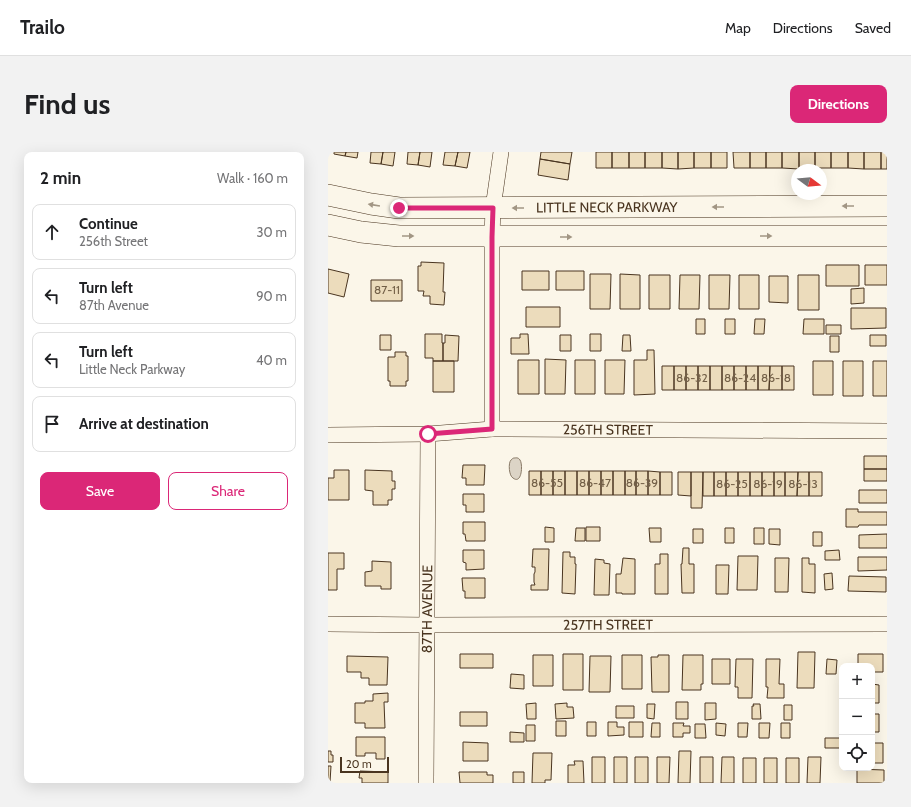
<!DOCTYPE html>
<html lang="en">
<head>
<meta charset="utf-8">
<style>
	body { margin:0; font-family:Cabin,sans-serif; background:#f2f2f2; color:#202124 }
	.controls { position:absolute; right:12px; bottom:12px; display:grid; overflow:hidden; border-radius:8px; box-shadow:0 4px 16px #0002 }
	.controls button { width:36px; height:36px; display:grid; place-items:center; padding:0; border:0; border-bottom:1px solid #e0e0e0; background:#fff; color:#202124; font:20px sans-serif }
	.compass { position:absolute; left:463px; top:12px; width:36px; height:36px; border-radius:50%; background:#fff; box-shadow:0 4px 16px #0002; rotate:106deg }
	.scale { position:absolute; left:12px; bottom:10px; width:49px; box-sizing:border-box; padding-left:4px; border:2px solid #4a3520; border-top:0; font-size:11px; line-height:14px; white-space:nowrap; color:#4a3520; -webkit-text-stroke:3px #fbf6e9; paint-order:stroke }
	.stop { position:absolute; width:12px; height:12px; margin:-9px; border:3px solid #db2777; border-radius:50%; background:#fff }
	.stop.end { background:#db2777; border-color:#fff; box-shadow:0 1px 4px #0008 }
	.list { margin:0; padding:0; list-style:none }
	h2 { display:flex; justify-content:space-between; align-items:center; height:52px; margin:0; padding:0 16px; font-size:17px }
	h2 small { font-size:13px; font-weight:400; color:#757577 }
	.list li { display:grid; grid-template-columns:26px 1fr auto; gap:12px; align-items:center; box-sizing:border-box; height:56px; margin:0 8px 8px; padding:0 8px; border:1px solid #e0e0e0; border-radius:8px }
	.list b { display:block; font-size:15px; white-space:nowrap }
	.list p { margin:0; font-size:13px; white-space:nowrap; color:#757577 }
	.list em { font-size:13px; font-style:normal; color:#757577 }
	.actions { display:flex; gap:8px; padding:12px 16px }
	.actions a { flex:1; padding:9px 0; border:1px solid #db2777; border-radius:8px; text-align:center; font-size:14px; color:#db2777 }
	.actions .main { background:#db2777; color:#fff }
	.icon { flex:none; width:22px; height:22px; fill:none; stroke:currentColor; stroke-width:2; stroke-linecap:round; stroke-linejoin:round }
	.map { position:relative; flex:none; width:559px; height:631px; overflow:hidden; border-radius:8px }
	header { display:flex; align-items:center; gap:24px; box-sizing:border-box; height:56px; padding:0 20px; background:#fff; border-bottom:1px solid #e0e0e0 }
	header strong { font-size:19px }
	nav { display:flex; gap:22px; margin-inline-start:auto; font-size:14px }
	.intro { display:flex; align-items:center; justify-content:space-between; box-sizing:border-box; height:96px; padding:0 24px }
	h1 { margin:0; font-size:28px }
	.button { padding:10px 18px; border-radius:8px; background:#db2777; color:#fff; font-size:14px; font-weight:700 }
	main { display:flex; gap:24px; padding:0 24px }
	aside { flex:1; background:#fff; border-radius:8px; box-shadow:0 4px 16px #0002 }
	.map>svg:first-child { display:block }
</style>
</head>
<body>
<header>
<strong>Trailo</strong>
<nav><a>Map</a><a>Directions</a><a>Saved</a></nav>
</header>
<div class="intro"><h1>Find us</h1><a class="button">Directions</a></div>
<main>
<aside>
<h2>2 min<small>Walk · 160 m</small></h2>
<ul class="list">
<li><svg class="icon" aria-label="ahead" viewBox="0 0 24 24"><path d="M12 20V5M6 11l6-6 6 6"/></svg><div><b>Continue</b><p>256th Street</p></div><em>30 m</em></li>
<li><svg class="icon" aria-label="left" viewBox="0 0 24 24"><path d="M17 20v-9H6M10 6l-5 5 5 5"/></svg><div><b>Turn left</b><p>87th Avenue</p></div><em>90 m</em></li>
<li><svg class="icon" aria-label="left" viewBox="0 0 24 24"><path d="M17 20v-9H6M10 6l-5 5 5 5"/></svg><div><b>Turn left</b><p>Little Neck Parkway</p></div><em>40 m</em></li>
<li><svg class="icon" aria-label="arrive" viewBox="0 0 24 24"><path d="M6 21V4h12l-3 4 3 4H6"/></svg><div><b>Arrive at destination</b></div></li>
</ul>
<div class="actions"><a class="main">Save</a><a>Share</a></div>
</aside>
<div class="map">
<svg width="559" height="631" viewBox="0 0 559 631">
	<rect width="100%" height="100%" fill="#fbf6e9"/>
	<path fill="#dcd4c6" stroke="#887966" d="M186,306c2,0 4,-1 6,2 3,4 2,25 -7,18 -4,-2 -5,-15 -2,-18 1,-1 2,-2 3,-2z"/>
	<path fill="#ecdcbc" stroke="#4a3520" d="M6,0h12l-1,4 -11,-2z
		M18,0h12l-1,6 -12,-2z
		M43,0h12l-2,12 -11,-1z
		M55,0h12l-2,14 -12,-2z
		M80,0h12l-2,13 -11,-1z
		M92,0h12l-2,15 -12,-2z
		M117,0h13l-3,14 -12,-1z
		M130,0h12l-3,16 -12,-2z
		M213,0h31l-2,12 -30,-5z
		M268,0h16v16h-16z
		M284,0h17v16h-17z
		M301,0h16v16h-16z
		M317,0h17v16h-17z
		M334,0h16v17l-16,-1z
		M350,0h16v16l-16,1z
		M366,0h17v16h-17z
		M383,0h16v16h-16z
		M405,0h17v16h-16z
		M422,0h16v16h-16z
		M438,0h16v16h-16z
		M454,0h17v17l-17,-1z
		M471,0h16v16l-16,1z
		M487,0h16v16h-16z
		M503,0h17v16h-17z
		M520,0h16v17l-16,-1z
		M536,0h17v17h-17z
		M553,0h6v17h-6z
		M212,7l30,5 -2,16 -30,-5z
		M93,110l23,1 -1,29h2l-1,13 -14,-1v-8h-7l1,-5h-6v-25h3z
		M498,113h33v21h-33z
		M537,113h22v20h-22z
		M0,117l21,5 -5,23 -16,-4z
		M194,119h27v19h-27z
		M228,119h28v19h-28z
		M262,122h21l-1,35h-20z
		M292,122l20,1v34h-20z
		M321,123h21v34h-21z
		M352,123h20l-1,34h-20z
		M381,123h21l-1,34h-20z
		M411,123h20v34h-20z
		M470,123h21v35h-21z
		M441,124h19v27l-19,-1z
		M43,128h31v21h-31z
		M536,136v15l-13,1v-15z
		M198,155h34v20h-34z
		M523,156h35v20l-35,1z
		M368,167h9v15h-9z
		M397,167h10v15h-10z
		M427,167h10l-1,15h-10z
		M476,167h20v15h-21z
		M498,173h15v9h-15z
		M97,182h17v9h1v18h-10v-3h-8z
		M192,182h8l1,20h-18v-16h9z
		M262,182h11v17h-11z
		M52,183h11v15h-11z
		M117,183l14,1 -1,25h-15v-18h2z
		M232,183h11v16h-11z
		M295,183h7l1,16h-9z
		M542,183h16v11h-16z
		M502,184h9v16h-9z
		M319,198h7l1,44 -21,1v-35h13z
		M67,200h11v4h2v25h-2v5h-16v-5h-2v-24h7z
		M217,207l21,1 -1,34h-20z
		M190,208h21v34h-21z
		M247,208h20v34h-20z
		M277,208h20l-1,34h-19z
		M105,209h21v31h-21z
		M485,209h20v34h-20z
		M515,209h20v35h-20z
		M545,209h14v35h-14z
		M334,214h12v24h-12z
		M346,214h12v24h-12z
		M358,214h12v24h-12z
		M370,214h12v24h-12z
		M382,214h12v24h-12z
		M394,214h12v24h-12z
		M406,214h12v24h-12z
		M418,214h12v24h-12z
		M430,214h12l-1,24h-11z
		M442,214h12v24h-13z
		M454,214h12v24h-12z
		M536,304h23v13h-23z
		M135,313h22l-1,20h-18v-7h-4z
		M536,317h23v12h-23z
		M6,318h15v30h-21v-22h6z
		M37,318l27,1v10h3v8h-3v11h-4v5h-15v-14l-8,-1z
		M201,319h12v24h-12z
		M213,319h12v24h-12z
		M225,319h12v24h-12z
		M237,319h12v24h-12z
		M249,319h12v24h-12z
		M261,319h12v24h-12z
		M273,319h12v24h-12z
		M285,319h12v24h-12z
		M297,319h11v24h-11z
		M308,319h12v24h-12z
		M320,319l12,1v23h-12z
		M332,320h12v23h-12z
		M350,320h13v24l-13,-1z
		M363,320h12l-1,36h-11z
		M375,320h11v24h-11z
		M386,320h12v24h-12z
		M398,320h12v24h-12z
		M410,320h12v24h-12z
		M422,320h12v24h-12z
		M434,320h12v24h-12z
		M446,320h11v24h-11z
		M457,320h13l-1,24h-12z
		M470,320h11v24h-12z
		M481,320h13v24h-13z
		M531,338h28v13h-28z
		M135,342h21v18h-18v-7h-3z
		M518,357h12v3h29v13h-28l-1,2h-12z
		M135,370h22v19h-19l-1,-7h-2z
		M217,375l9,1v14h-9z
		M258,375h14v14h-14z
		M248,376h9v13h-10z
		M321,376h12v14h-11z
		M397,376h9v15h-9z
		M426,376h10v16h-10z
		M365,377h10v14h-10z
		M441,377h11v16l-11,-1z
		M485,380h9v14h-9z
		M559,382v14h-28v-13z
		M355,396h6v16h5v29h-12l-1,-29h1z
		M205,397h16l-1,41h-17v-5h4l-1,-3v-8l1,-2v-5h-3z
		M135,398h21v19l-18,1v-7l-3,-1z
		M511,398l1,10h-15v-9z
		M235,400h7v5h5v7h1l-1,30 -13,-1z
		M0,401h16v16h-7v21h-9z
		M332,402h8v40h-13v-30h5z
		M410,404h20l-1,34h-20z
		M530,405h29v13l-29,1z
		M295,406l12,1v35h-13v-1h-6v-19h5z
		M447,406h14l-1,34h-13z
		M474,406h7v6h6v29l-13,-1z
		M267,407l9,1v3l6,1 -1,31h-15z
		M44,409l19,1v27h-10v-3h-16v-14l7,-1z
		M388,413h13l-1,29h-12z
		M504,421l1,16 -8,1 -1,-16z
		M521,424l37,1v15l-38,-1z
		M134,426h23v20h-20v-7h-2z
		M470,500h17l-1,36h-17z
		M132,502h33v14h-33z
		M235,502h20v36h-20z
		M530,502h25v18h-11v-6h-14z
		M205,503h20v31h-20z
		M294,503h20v34h-20z
		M330,503h11v37h-17l-1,-35h7z
		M355,503h20v29h-2v6h-19z
		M19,504l41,1 -1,28h-18v-7h-8v-6h-14z
		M262,504h21l-1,36h-21z
		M384,507h18v25h-18z
		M408,507h17l-1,39h-14v-11h-3z
		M438,507h14l-1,25h5v14h-17l1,-11h-2z
		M499,507l10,1 -1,14h-10z
		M183,522l13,1v14l-14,-1z
		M544,532l7,1v18h-7z
		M60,541v9h-4l1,26h-20v-5h-10v-20h10v-2h8v-7z
		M348,550h12v17h-12z
		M208,551v16h-9l-1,-15z
		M239,551v4h6l1,11 -18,1 -1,-15z
		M377,551h11v16l-11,1z
		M319,552h8l-1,15 -7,-1z
		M425,552h7l1,15h-9v-13h2z
		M456,553h8v15h-8z
		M288,554h18v12h-18z
		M132,560h27v14h-27z
		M544,562h7v18h-7z
		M228,569h10v15h-10z
		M259,570h9v14h-9z
		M280,570h9v5h7v8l-16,1z
		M301,570h14v15h-14z
		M324,571h8v14h-9z
		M345,571h11l-1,3h7v7h-7v4h-10z
		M388,571l10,1 -1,12 -9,-1z
		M410,571h10l-1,14h-9z
		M431,571h11l-1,15h-10z
		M453,571h9v15h-9z
		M367,572h10l1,14h-11z
		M198,573h9v16h-9z
		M182,580l14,1v9h-14z
		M28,585h29v22h-9v-6h-11v3h-9z
		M497,586h16v10h-16z
		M135,590l25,1v18h-25z
		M544,591h11v20h-11z
		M0,599h3v4h2v7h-5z
		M351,599h12l-1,32h-12z
		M205,601h19l-1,27h-6v3h-13z
		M264,605h13v26h-13z
		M286,605h13v26h-13z
		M307,605h13v26h-13z
		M329,605h13l-1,26h-12z
		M372,605h13v26h-13z
		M394,605h12v26h-13z
		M480,605h13l-1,26h-13z
		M415,606h13v25h-13z
		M436,606h13v25h-13z
		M458,606h13v25h-13z
		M246,609h9l1,22h-16v-18h7z
		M0,614h3l-1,16h-2z
		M529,617l27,1v13h-27z
		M32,619l28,1v11h-26v-5h-3z
		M131,620h28v3h6v8h-33z
		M185,620h11v11h-11z"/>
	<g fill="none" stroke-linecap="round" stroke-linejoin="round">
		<defs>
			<g id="street">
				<path d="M164,277v-192l1,-29 8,-56"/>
				<path id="s1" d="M0,283l100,-1 64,-5 395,2"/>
				<path id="s2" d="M0,472l99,1 460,-1"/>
				<path id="s3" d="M98,631l2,-349"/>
			</g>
			<g id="secondary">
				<path id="s4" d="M0,43l43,9 28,4 488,-2"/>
				<path d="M0,73l33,7 38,4h488"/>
			</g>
		</defs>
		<use href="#street" stroke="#4a3520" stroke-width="16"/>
		<use href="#secondary" stroke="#4a3520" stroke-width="22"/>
		<use href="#street" stroke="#fbf6e9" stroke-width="15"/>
		<use href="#secondary" stroke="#fbf6e9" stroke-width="21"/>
	</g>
	<defs><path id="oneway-solid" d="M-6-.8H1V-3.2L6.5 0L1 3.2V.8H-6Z"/></defs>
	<g fill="#a29684">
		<use href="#oneway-solid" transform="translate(46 53) rotate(-171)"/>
		<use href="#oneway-solid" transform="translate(520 54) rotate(180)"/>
		<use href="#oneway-solid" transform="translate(390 55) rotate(180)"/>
		<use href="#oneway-solid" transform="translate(190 56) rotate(180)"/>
		<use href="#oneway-solid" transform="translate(80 84)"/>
		<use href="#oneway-solid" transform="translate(438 84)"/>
		<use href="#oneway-solid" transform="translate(238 85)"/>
	</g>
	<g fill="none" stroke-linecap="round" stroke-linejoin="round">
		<path stroke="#db2777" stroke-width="5" d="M71,56h94l-1,29v192l-64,5"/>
	</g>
	<g text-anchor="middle" stroke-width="3" stroke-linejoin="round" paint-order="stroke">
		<g font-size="12" fill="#725f47">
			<text x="59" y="142">87-11</text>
			<text x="364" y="230">86-32</text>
			<text x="412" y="230">86-24</text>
			<text x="448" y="230">86-18</text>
			<text x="219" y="335">86-55</text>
			<text x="267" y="335">86-47</text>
			<text x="314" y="335">86-39</text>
			<text x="404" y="336">86-25</text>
			<text x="440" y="336">86-19</text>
			<text x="475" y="336">86-13</text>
		</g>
		<g font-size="14" fill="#4a3520" stroke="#fbf6e9">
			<text dy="5" stroke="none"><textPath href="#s4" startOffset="280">LITTLE NECK PARKWAY</textPath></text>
			<text dy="5" stroke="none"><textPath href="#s1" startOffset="280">256TH STREET</textPath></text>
			<text dy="5" stroke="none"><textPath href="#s3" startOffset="174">87TH AVENUE</textPath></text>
			<text dy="5" stroke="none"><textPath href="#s2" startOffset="280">257TH STREET</textPath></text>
		</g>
	</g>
</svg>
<div class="controls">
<button>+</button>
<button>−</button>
<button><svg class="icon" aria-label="locate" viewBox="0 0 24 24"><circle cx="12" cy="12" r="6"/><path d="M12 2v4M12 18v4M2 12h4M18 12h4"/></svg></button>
</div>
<svg class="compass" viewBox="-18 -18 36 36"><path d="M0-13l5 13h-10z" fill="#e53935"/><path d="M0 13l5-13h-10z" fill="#757577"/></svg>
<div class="scale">20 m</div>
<div class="stop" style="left:100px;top:282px"></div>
<div class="stop end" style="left:71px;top:56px"></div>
</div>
</main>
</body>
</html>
